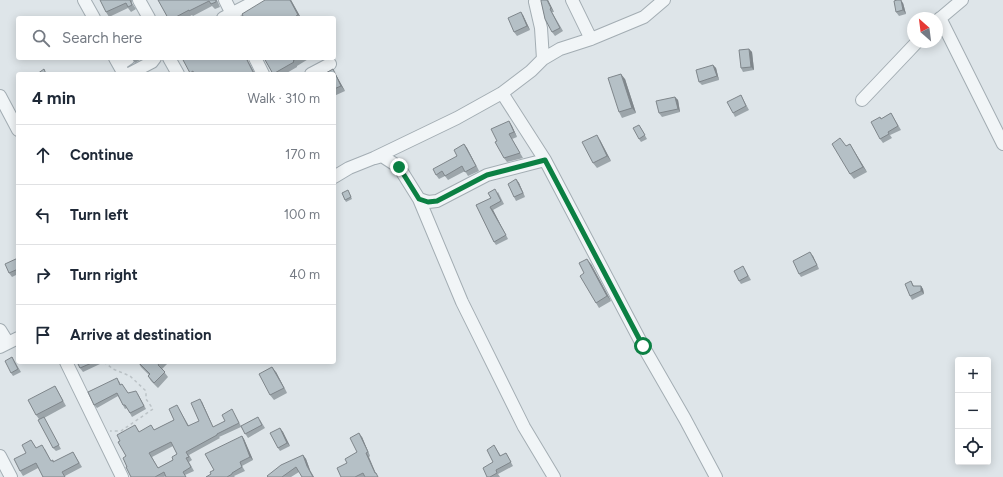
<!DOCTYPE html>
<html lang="en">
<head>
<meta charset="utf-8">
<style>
	body { margin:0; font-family:Figtree,sans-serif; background:#f6f6f7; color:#1f2937 }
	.controls { position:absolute; right:12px; bottom:12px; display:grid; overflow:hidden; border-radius:4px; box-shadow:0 2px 10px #0003 }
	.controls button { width:36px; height:36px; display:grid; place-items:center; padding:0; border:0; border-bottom:1px solid #e0e1e3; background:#fff; color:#1f2937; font:20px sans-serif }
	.compass { position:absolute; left:907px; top:12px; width:36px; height:36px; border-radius:50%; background:#fff; box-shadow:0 2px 10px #0003; rotate:332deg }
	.stop { position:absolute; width:12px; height:12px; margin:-9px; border:3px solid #0b8043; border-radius:50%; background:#fff }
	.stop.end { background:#0b8043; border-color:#fff; box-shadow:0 1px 4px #0008 }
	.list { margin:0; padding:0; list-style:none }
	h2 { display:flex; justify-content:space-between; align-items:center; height:52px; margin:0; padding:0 16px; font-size:17px }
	h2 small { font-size:13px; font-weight:400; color:#747a83 }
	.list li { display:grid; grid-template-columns:26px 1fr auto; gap:12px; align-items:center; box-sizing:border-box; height:60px; padding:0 16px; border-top:1px solid #e0e1e3 }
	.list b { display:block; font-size:15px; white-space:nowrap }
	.list em { font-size:13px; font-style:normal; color:#747a83 }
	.icon { flex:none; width:22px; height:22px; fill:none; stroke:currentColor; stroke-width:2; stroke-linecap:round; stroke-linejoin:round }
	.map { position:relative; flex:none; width:1003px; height:477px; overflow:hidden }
	.search { position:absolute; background:#fff; box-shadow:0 2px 10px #0003; left:16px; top:16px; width:320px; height:44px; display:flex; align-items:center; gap:10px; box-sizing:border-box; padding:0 14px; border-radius:4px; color:#747a83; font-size:15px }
	.panel { position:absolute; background:#fff; box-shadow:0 2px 10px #0003; left:16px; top:72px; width:320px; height:292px; border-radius:4px }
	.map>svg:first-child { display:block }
</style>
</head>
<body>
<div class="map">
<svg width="1003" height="477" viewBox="0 0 1003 477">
	<rect width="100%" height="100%" fill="#dee5e9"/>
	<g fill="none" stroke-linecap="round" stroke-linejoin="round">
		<defs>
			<path id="minor" d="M84,0l10,18
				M139,0l10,18
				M225,0l9,18
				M538,0l-3,2 6,26 2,31
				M572,0l19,39
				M223,18l35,-18
				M940,18l63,126
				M937,21l25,-21
				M115,58l9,16
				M169,58l9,16
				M255,58l8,16
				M119,65l10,-7
				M129,74l23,-12 3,-4
				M311,74l19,-10
				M502,93l43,67 98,186 42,73 31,58
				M0,96l18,34
				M862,100l55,-58
				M375,158l7,-2 17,11 20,32 43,103 62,125 30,50
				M334,177l15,-9 25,-10 83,-40 45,-25 29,-22 12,-12 17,-10 31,-10 53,-22 20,-17
				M419,199l9,3 9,-1 50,-26 58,-15
				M0,330l8,13
				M0,347l18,-9
				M66,362l56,115
				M0,456l11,21"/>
		</defs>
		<use href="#minor" stroke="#a3adb3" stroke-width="14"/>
		<path stroke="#bcc3c7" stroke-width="1.5" stroke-dasharray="3 3" stroke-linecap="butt" d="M104,362l9,7 17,7 16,15v8l7,10 -32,22h-11"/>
		<use href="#minor" stroke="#f1f5f7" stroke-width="12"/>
	</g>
	<path fill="#9ca5aa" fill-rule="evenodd" d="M100,0h32v3l4,6 -5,3 -3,-4 -19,9 -3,-5z
		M158,0h59l3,7 -5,2 -3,-3 -19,10 -1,-1 -6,3h-18z
		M291,0l10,18h-57z
		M548,0l6,12h-2l11,19 -8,5 -3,-4z
		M903,3l3,11 -7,2 -3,-4z
		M523,15l7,15 -13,6 -3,-4z
		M749,49l3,3 2,18 -11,2 -2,-4z
		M132,58h11l-8,5 -3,-4z
		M264,58h46l-13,8v1l-12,7h-12z
		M713,65l3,3 3,12 -17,5 -3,-3z
		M334,74l2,1 9,16 -11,5z
		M625,79l11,34 -14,5 -3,-6z
		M741,95l8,15 -14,7 -2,-4z
		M675,97l3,3 2,12 -18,5 -3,-4z
		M891,113l10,17 -11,5 2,3 -9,5 -3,-4 1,-20z
		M509,121l3,5 5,11 -5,2 11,19 -16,4 -3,-4 -7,-17z
		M641,128l6,11 -6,3 -2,-3z
		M600,140l11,21 -14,7 -4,-5z
		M464,144l3,4 12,23 -11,5 -3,-5 -17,9 -3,-4 -6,3 -3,-4 21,-19z
		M850,144l17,28 -13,7 -4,-5 -4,-28z
		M516,179l3,4 6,14 -9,4 -2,-4z
		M349,192l3,7 -6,3 -1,-2z
		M498,192l6,12 -11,6 15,29 -12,6 -2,-3 -18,-37 15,-7z
		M813,256l6,13 -18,8 -2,-3z
		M18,258v16l-6,3 -3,-4z
		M591,264l20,37 -12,7 -3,-5 -12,-30z
		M743,266l8,14 -10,4 -2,-3z
		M911,281l3,5h7l2,3 1,5 -12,6 -2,-4z
		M12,357l9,15 -8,4 -2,-3z
		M77,362h21l2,2 -17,8 -3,-4z
		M138,362h31l-7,7 6,8 -10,11 -7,-7 -3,-5 1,-1 -8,-8z
		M276,372l11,21 -13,7 -4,-5z
		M119,381l2,4 7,8 10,1 8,15 -14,8 -5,-9 -2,1 -2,-4 -5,-9 -21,12 -3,-3z
		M55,386l3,5 8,15 -22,12 17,31 -5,2 -3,-3 -14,-29 -3,-4z
		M202,402l11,25 12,-6 9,-8 7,13 19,-6 5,8 -17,10 -7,-11 -22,10 1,1 -31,17 3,5 -3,2 5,9 -9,4 1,2h-20v-1l-2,1h-33l-4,-10 -1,-11 -6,-15 15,-16 4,7 15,-2 20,-10 5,-11 10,17 10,-5zM173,446l4,8 -4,6 -15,8 -6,-11z
		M280,428l3,4 7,14 -10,5 -2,-3z
		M242,436l2,3 9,21 -11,6 3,5 -11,5 1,1h-29l5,-3z
		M362,437l8,19 -1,1 -4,19 -1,1h-23l6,-14 10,-11z
		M31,440l5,8 9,1 6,12 3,1 19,-10 9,15 -17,9v1h-22l-5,-9 -15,8 -3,-5 6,-18z
		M494,445l7,11 5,-3 7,13 -15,8 2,3h-13l6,-15z
		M303,455l3,4 4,11 -11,2 -8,5h-23z"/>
	<path fill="#7f868b" d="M290,0h1l10,18 -3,-3z
		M547,0h1l6,12 -3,-4z
		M901,0l2,3 3,11 -3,-4z
		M521,12l2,3 7,15 -3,-4z
		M749,49l3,3 2,18 -3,-3z
		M246,58h2v3l7,13h-1z
		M713,65l3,3 3,12 -2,-4z
		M333,69l3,6 9,16 -4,-5z
		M621,74l4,5 11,34 -4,-5z
		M675,97l3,3 2,12 -2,-3z
		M509,121l3,5 5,11 -3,-5z
		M597,135l3,5 11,21 -4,-5z
		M464,144l3,4 12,23 -3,-5z
		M850,144l3,5 14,23 -4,-5z
		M516,179l3,4 6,14z
		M490,207l3,3 15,29 -2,-4z
		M810,252l3,4 6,13 -2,-4z
		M587,259l4,5 20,37 -4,-5z
		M921,286l2,3 1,5 -3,-3z
		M272,367l4,5 11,21 -3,-5z
		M200,399l2,3 13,29 -2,-4z
		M280,428l3,4 7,14 -3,-3z
		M359,433l3,4 8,19 -2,-4z
		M242,436l2,3 9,21 -3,-3z
		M366,453l3,4 8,19 -2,-3z
		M303,455l3,4 4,11 4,7h-1l-6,-11z"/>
	<path fill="#b5c0c6" stroke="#7f868b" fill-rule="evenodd" d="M100,0h30l2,5 -4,2 -2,-4 -20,9z
		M158,0h58v2l-5,2 -2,-3 -20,10v-1l-15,8h-6z
		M265,0h25l8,15 -2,1 1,2h-53l-2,-4z
		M541,0h6l4,8 -1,1 10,19 -8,4 -7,-13 -4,-18z
		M897,0h4l2,10 -7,2 -2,-11z
		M521,12l6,14 -13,6 -6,-14z
		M749,49l2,18 -10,1 -2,-18z
		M182,58h64l8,16h-60l-1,-3 -3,2z
		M264,58h33l-4,3 1,1 -21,12z
		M713,65l4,11 -18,6 -3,-12z
		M44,69l2,5h-9z
		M333,69l8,17 -7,3v-15h-10z
		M621,74l11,34 -13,4 -11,-34z
		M741,95l5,11 -13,7 -6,-11z
		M675,97l3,12 -19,4 -3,-12z
		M891,113l7,13 -10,6 1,2 -9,5 -9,-17 9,-5 1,2z
		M509,121l5,11 -5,2 11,19 -16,5 -9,-16 2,-1 -6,-12z
		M639,125l6,10 -6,4 -6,-11z
		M597,135l10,21 -14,7 -11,-21z
		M840,138l6,8 4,-2 13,23 -13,7 -18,-30z
		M464,144l12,22 -11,6 -3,-6 -17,10 -3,-5 -6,4 -3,-6 24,-13 -3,-6z
		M516,179l7,14 -9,4 -6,-13z
		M495,189l6,12 -11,6 16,28 -12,7 -18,-37 15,-7 -3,-5z
		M348,190l3,7 -6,3 -3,-7z
		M810,252l7,13 -18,9 -6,-13z
		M18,258v11l-9,4 -4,-9z
		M587,259l20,37 -11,7 -16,-27 4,-3 -5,-10z
		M743,266l5,10 -9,5 -5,-10z
		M911,281l2,5h8v5l-11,5 -5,-12z
		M12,357l6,12 -7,4 -6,-12z
		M77,362h17l-14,6z
		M138,362h22l-2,3 7,7 -11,11 -6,-7 2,-2z
		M272,367l12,21 -14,7 -11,-21z
		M117,378l3,7 2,-1 6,9 8,-2 8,15 -14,7 -5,-8h-2l-6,-12 -23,12 -6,-13z
		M55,386l8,15 -27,14 -8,-15z
		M200,399l13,28 12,-6 -3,-6 10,-6 7,14 -22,11v1l-31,17 3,5 -3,1 5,9 -8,5 3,5h-20l-2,-5 -9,5h-24l-5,-10h1l-4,-9 3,-2 -8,-14 2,-1 -3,-6 18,-10 4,7 12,-7 3,5 20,-10 -5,-11 8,-4 11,21 11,-5 -8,-18zM171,442l6,12 -5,3 1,3 -15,8 -9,-15z
		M44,417l15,28 -6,3 -15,-28z
		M258,417l4,8 -17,9 -4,-8z
		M280,428l7,15 -9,5 -8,-15z
		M359,433l9,19 -2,1 9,20h1l2,4h-13l-2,-4 -8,4h-14l-4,-9 10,-5 -2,-4 12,-7 -7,-14z
		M242,436l8,21 -10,5 2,5 -10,6v1l-5,3h-21l5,-3 -1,-2 4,-2 -9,-16z
		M31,440l5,8 6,-3 9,16 2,-1v2l20,-10 6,11 -17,9 3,5h-22l-7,-14 -16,8 -6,-12 12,-6 -4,-8z
		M494,445l6,11 6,-3 5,9 -15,8 1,3 -7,4h-3l-4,-9 10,-6 -6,-12z
		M303,455l4,11 6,11h-11l-6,-10 -14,10h-14l-1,-1 14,-11z"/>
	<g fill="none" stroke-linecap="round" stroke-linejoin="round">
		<path stroke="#0b8043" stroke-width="5" d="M399,167l20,32 9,3 9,-1 50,-26 58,-15 98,186"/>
	</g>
</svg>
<div class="controls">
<button>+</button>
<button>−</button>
<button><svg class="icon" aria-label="locate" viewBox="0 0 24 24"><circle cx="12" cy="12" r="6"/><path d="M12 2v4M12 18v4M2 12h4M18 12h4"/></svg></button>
</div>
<svg class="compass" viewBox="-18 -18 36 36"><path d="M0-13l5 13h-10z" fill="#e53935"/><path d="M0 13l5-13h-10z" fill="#747a83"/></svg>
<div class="stop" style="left:643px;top:346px"></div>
<div class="stop end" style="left:399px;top:167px"></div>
<div class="search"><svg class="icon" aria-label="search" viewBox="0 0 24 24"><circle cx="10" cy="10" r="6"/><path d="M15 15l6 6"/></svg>Search here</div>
<section class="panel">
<h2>4 min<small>Walk · 310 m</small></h2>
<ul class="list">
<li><svg class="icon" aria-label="ahead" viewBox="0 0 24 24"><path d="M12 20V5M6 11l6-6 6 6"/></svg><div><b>Continue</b></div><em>170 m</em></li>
<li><svg class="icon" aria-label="left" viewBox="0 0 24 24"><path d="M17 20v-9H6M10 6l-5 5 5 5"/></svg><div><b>Turn left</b></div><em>100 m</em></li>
<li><svg class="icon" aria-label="right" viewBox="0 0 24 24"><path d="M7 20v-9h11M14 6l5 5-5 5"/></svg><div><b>Turn right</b></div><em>40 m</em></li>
<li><svg class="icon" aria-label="arrive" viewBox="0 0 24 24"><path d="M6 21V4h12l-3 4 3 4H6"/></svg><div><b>Arrive at destination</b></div></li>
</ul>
</section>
</div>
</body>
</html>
